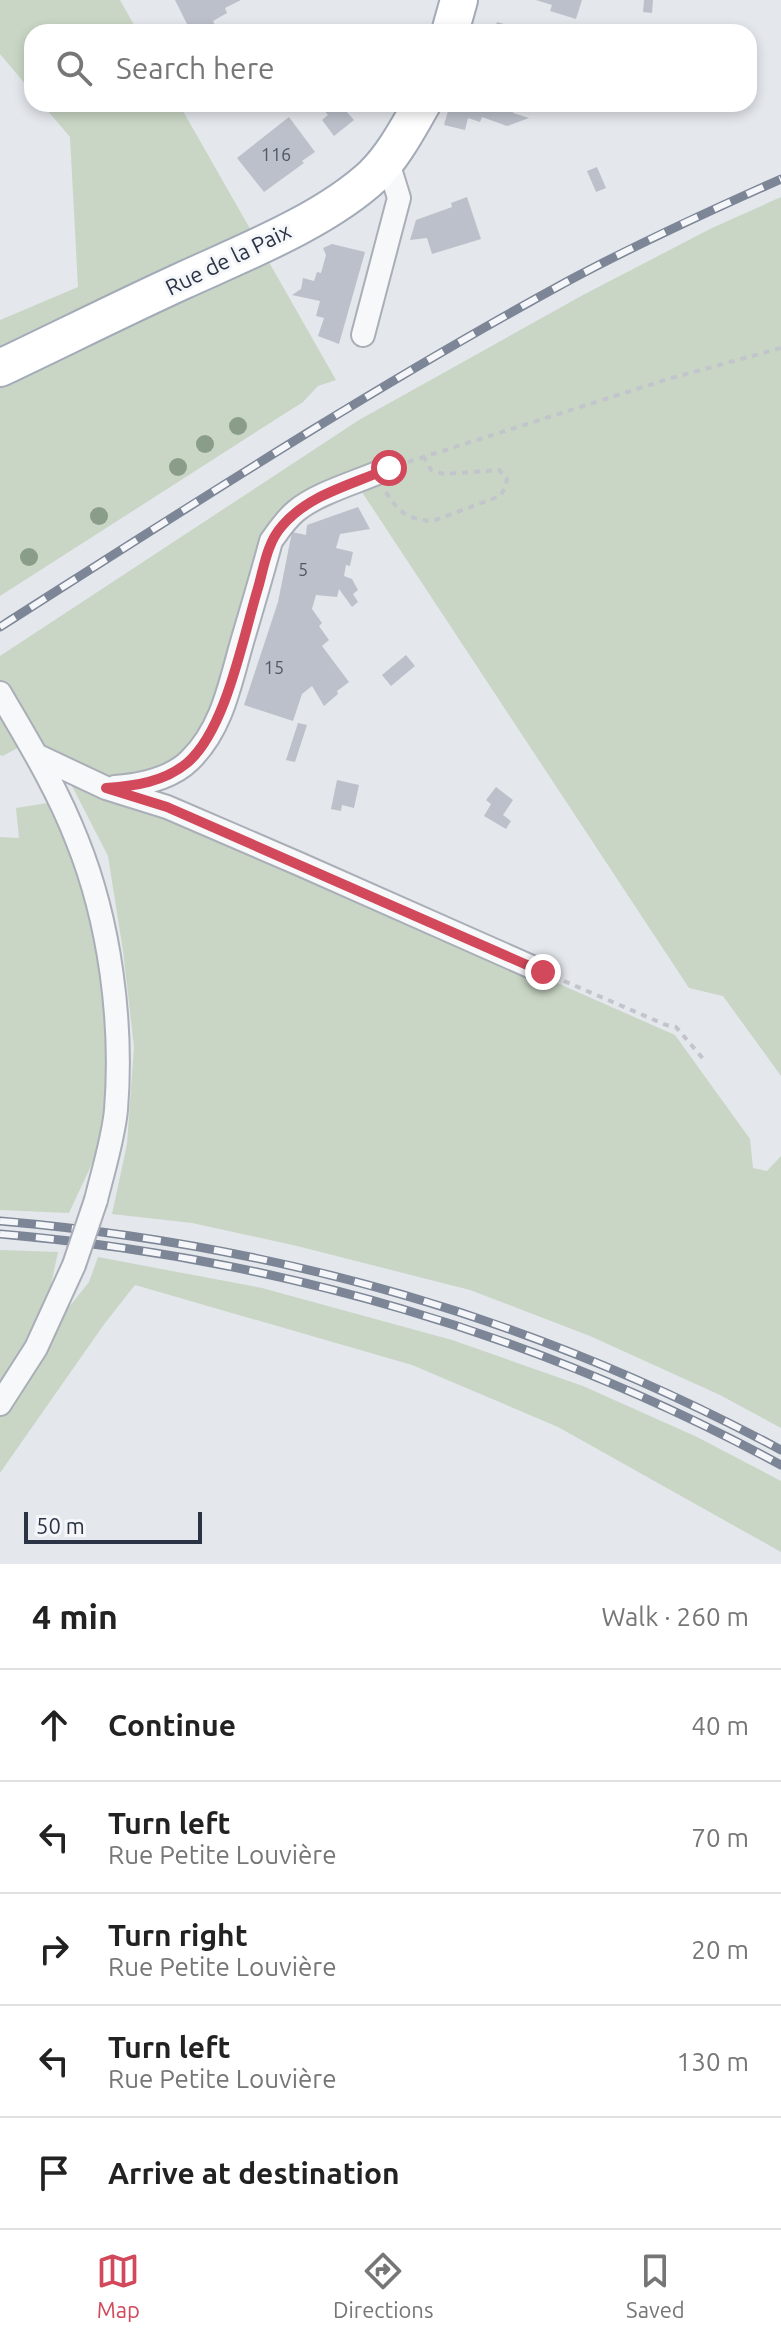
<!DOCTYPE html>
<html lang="en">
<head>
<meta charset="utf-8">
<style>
	body { margin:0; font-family:Ubuntu,sans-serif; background:#f6f6f6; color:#222 }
	.scale { position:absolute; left:24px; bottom:20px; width:178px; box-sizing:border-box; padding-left:8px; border:4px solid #2b3445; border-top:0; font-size:22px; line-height:28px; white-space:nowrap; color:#2b3445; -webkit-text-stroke:6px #f4f6f9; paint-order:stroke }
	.stop { position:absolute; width:24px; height:24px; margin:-18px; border:6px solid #d1495b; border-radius:50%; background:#fff }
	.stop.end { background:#d1495b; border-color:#fff; box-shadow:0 2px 8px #0008 }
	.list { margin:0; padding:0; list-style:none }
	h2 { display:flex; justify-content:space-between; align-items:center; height:104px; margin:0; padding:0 32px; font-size:34px }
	h2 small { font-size:26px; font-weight:400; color:#767676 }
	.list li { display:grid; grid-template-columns:52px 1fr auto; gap:24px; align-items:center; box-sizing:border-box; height:112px; padding:0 32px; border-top:2px solid #e0e0e0 }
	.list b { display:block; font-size:30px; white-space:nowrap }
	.list p { margin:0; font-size:26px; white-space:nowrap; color:#767676 }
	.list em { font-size:26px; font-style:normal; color:#767676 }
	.icon { flex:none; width:44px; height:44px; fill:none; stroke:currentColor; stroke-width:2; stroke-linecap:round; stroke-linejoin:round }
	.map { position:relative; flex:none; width:781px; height:1564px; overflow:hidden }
	.search { position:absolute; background:#fff; box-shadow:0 4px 12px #0003; left:24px; right:24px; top:24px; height:88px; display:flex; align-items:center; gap:20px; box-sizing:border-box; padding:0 28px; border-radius:24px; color:#767676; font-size:30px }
	.sheet { height:664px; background:#fff }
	nav { display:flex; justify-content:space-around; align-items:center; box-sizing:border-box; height:112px; border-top:2px solid #e0e0e0; background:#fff; font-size:22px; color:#767676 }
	nav a { display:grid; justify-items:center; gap:4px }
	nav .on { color:#d1495b }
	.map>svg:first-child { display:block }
</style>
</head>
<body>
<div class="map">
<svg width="781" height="1564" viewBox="0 0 781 1564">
	<rect width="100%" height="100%" fill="#e4e7ec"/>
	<path fill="#c9d6c5" d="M0,0h120l18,32h-106v60l-32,-38z
		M42,104h137l157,276 -18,6 -15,16 -303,194v-276l78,-33 -8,-150z
		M781,197v879l-58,-80 -34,-8 -333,-505 -76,45 -57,180 -34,53 -83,27 -78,-46 -25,14 -3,-1v-99l359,-236 224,-125 129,-67z
		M72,786l45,10 107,40 451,199 75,104 3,29 14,3 14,-15v272l-61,-33 -130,-59 -120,-46 -173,-44 -105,-23 -80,-9 15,-70 7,-97 -11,-96 -15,-95z
		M60,801l32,79 24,232 -47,101 -69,-3v-373l19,1 -3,-30z
		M0,1250l58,2 -20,94 51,-64 9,-25 164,31 190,52 131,46 114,51 84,44v71l-223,-125 -146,-62 -277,-80 -30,38 -105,150z"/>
	<path fill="#bbc0ca" d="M175,0h66l-16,8 2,5 -14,8 3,7 -7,4h-18z
		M536,0h46l-6,19 -26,-8 2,-6z
		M644,0h9l-1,13 -9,-1z
		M497,22l32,9v1h-35z
		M319,104h36l-9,7 8,9 -20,16 -12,-16 6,-5z
		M450,104h66l-3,9 16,5 -22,8 -25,-9 -2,5 -12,-4 -3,12 -21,-5z
		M289,117l26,35 -13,9 2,2 -40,29 -27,-34z
		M597,167l9,21 -10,4 -9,-21z
		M467,197l14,42 -49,15 -5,-16 -17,2 6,-20 36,-13 -1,-4z
		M332,244l33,8 -26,92 -21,-8 6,-18 -8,-2 4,-15 -28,-6 9,-6 2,-11 11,3 3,-9 4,1 5,-18 -3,-7z
		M358,507l12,22 -30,5 -4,14 17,4 -3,14 -4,-1 -2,11 8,3 6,11 -5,4 5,8 -6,5 -13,-18 -2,8 -21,-2 -4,14 10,14 -3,3 10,14 -7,6 27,36 -12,9 1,3 -14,12 -12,-20 -10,8 -9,27 -49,-16 34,-103 14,-70 14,3 1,-10z
		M406,655l9,11 -24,20 -9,-11z
		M298,723l9,2 -12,37 -9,-2z
		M337,780l22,5 -5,23 -12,-3 -1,6 -10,-2z
		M496,787l17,13 -10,15 8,6 -5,8 -22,-13 7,-12 -5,-4z"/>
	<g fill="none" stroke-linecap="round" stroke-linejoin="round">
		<defs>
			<path id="street" d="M363,335l36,-137 -12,-39
				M0,693c28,48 57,95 77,147 33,82 46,182 39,270 -3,30 -13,61 -20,90
				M36,755l70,33 61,19 130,56 246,109
				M115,787c26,-2 56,-8 75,-27 32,-31 40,-76 52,-118 10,-34 20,-67 29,-101 8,-11 15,-22 25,-30 23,-19 65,-30 93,-43
				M0,1404l36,-56 38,-83"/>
			<path id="primary" d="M450,32l9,-32
				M0,368c61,-29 121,-59 182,-87 61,-28 143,-60 192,-106 20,-20 34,-47 48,-71"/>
		</defs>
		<use href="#street" stroke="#a9aeb7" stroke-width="26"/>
		<use href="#primary" stroke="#a3abb8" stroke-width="40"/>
		<path stroke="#c2c5cb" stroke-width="4" stroke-dasharray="6 6" stroke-linecap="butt" d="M408,462l260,-83 113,-31
			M386,492c12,20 23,28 47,29l67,-25 6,-10 1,-8 -8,-8 -55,4 -13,-4 -7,-13
			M564,981l102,44 10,2 29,34"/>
		<use href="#street" stroke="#f7f8fa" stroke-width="22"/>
		<use href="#primary" stroke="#fff" stroke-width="36"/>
		<defs>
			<path id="rail" d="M0,627c187,-119 373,-240 568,-346 69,-37 141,-70 213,-102
				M0,1221c280,24 533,96 781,229
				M0,1234c274,23 539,100 781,231"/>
		</defs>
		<use href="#rail" stroke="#7d8696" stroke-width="9"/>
		<use href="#rail" stroke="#f4f6f9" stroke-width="6" stroke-dasharray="18" stroke-linecap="butt"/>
		<defs>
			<path id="street-bridge" d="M74,1265l22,-65"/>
		</defs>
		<use href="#street-bridge" stroke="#a9aeb7" stroke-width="26" stroke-linecap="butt"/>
		<use href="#street-bridge" stroke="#f7f8fa" stroke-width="22"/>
	</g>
	<g fill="#899d89">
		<circle cx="238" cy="426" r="9"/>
		<circle cx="205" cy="444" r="9"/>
		<circle cx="178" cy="467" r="9"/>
		<circle cx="99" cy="516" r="9"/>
		<circle cx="29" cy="557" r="9"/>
	</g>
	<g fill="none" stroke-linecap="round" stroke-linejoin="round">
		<path stroke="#d1495b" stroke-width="10" d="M389,468c-37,17 -80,26 -107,58 -15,17 -18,41 -24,62 -15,49 -32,142 -71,175 -23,19 -52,23 -81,25l61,19 376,165"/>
	</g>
	<g text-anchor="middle" stroke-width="6" stroke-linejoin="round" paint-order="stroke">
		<g font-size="18" fill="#4f5766">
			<text x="276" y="161">116</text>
			<text x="303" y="576">5</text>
			<text x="274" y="674">15</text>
		</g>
		<g font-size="22" fill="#2b3445" stroke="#f4f6f9">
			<text transform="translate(228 259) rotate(-26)" y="8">Rue de la Paix</text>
		</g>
	</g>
</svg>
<div class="scale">50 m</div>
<div class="stop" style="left:389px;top:468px"></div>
<div class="stop end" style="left:543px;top:972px"></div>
<div class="search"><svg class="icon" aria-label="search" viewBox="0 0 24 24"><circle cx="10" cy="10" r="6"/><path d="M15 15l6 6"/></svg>Search here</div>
</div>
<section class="sheet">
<h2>4 min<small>Walk · 260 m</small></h2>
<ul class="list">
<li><svg class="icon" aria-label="ahead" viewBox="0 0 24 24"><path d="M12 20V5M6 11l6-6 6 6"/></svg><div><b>Continue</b></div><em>40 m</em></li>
<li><svg class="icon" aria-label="left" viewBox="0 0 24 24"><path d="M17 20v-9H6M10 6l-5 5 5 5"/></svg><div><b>Turn left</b><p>Rue Petite Louvière</p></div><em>70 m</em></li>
<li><svg class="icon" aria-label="right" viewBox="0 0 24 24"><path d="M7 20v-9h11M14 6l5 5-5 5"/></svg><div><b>Turn right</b><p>Rue Petite Louvière</p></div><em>20 m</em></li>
<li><svg class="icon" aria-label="left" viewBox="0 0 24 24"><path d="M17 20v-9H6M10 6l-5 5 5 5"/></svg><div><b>Turn left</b><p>Rue Petite Louvière</p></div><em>130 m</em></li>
<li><svg class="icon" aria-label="arrive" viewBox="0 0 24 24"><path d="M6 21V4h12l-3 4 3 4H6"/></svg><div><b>Arrive at destination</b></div></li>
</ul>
</section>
<nav>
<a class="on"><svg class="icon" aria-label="map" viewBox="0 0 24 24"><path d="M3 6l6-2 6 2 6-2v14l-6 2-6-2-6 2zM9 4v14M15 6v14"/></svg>Map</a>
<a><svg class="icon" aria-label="directions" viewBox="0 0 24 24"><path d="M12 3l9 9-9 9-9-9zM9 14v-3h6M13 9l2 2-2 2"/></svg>Directions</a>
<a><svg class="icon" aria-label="saved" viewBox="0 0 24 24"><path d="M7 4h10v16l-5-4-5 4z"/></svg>Saved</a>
</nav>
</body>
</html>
